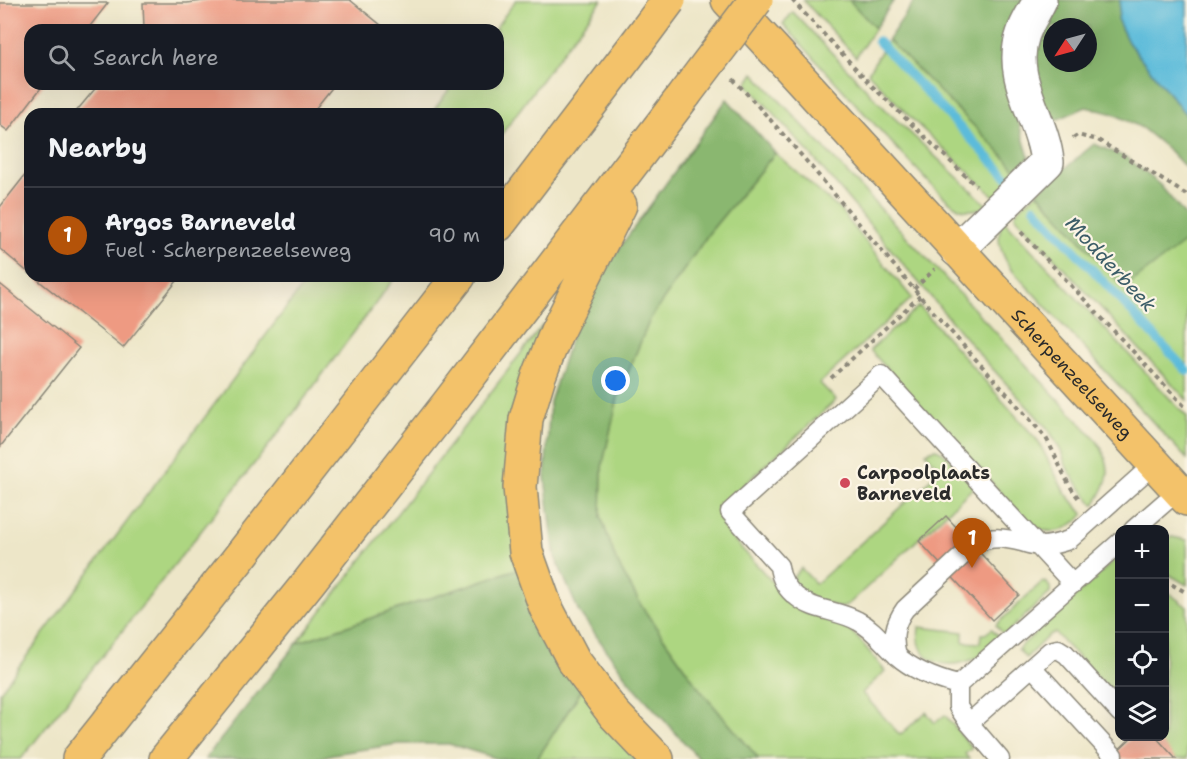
<!DOCTYPE html>
<html lang="en">
<head>
<meta charset="utf-8">
<style>
	body { margin:0; font-family:"Shantell Sans",sans-serif; background:#242831; color:#f1f3f6 }
	.controls { position:absolute; right:18px; bottom:18px; display:grid; overflow:hidden; border-radius:12px; box-shadow:0 6px 24px #0002 }
	.controls button { width:54px; height:54px; display:grid; place-items:center; padding:0; border:0; border-bottom:2px solid #363941; background:#171b24; color:#f1f3f6; font:30px sans-serif }
	.compass { position:absolute; left:1043px; top:18px; width:54px; height:54px; border-radius:50%; background:#171b24; box-shadow:0 6px 24px #0002; rotate:234deg }
	.you { position:absolute; left:616px; top:381px; width:21px; height:21px; margin:-15px; border:4px solid #fff; border-radius:50%; background:#1a73e8; box-shadow:0 0 0 9px #1a73e833 }
	.badge { display:grid; place-items:center; width:39px; height:39px; border-radius:50%; background:#b45309; color:#fff; font-size:20px; font-weight:700 }
	.pin { position:absolute; translate:-50% -50px; filter:drop-shadow(0 2px 3px #0008) }
	.pin::after { content:''; position:absolute; top:32px; width:21px; height:18px; background:inherit; clip-path:polygon(0 0,100% 0,50% 100%) }
	.list { margin:0; padding:0; list-style:none }
	h2 { display:flex; justify-content:space-between; align-items:center; height:78px; margin:0; padding:0 24px; font-size:26px }
	h2 small { font-size:20px; font-weight:400; color:#9ea1a6 }
	.list li { display:grid; grid-template-columns:39px 1fr auto; gap:18px; align-items:center; box-sizing:border-box; height:96px; padding:0 24px; border-top:2px solid #363941 }
	.list b { display:block; font-size:22px; white-space:nowrap }
	.list p { margin:0; font-size:20px; white-space:nowrap; color:#9ea1a6 }
	.list em { font-size:20px; font-style:normal; color:#9ea1a6 }
	.icon { flex:none; width:33px; height:33px; fill:none; stroke:currentColor; stroke-width:2; stroke-linecap:round; stroke-linejoin:round }
	.map { position:relative; flex:none; width:1187px; height:759px; overflow:hidden }
	.search { position:absolute; background:#171b24; box-shadow:0 6px 24px #0002; left:24px; top:24px; width:480px; height:66px; display:flex; align-items:center; gap:15px; box-sizing:border-box; padding:0 21px; border-radius:18px; color:#9ea1a6; font-size:22px }
	.panel { position:absolute; background:#171b24; box-shadow:0 6px 24px #0002; left:24px; top:108px; width:480px; height:174px; border-radius:18px }
	.map>svg:first-child { display:block }
</style>
</head>
<body>
<div class="map">
<svg width="1187" height="759" viewBox="0 0 1187 759">
	<rect width="100%" height="100%" fill="#fcf5e5"/>
	<filter id="ink" filterUnits="userSpaceOnUse"><feTurbulence type="fractalNoise" baseFrequency=".0167" numOctaves="2"/><feDisplacementMap in="SourceGraphic" scale="12" xChannelSelector="R" yChannelSelector="G"/><feConvolveMatrix kernelMatrix="1 2 1 2 8 2 1 2 1" color-interpolation-filters="sRGB"/></filter>
	<filter id="wash" filterUnits="userSpaceOnUse"><feTurbulence type="fractalNoise" baseFrequency=".008" numOctaves="4" result="noise"/><feDisplacementMap in="SourceGraphic" scale="24" xChannelSelector="R" yChannelSelector="G"/><feGaussianBlur stdDeviation="1.35" result="paint"/><feColorMatrix in="noise" values="0 0 0 0 0 0 0 0 0 0 0 0 0 0 0 0 0 1.4 0 .05"/><feComposite in="paint" operator="in"/></filter>
	<g filter="url(#wash)">
		<rect width="100%" height="100%" fill="#ede6c8"/>
		<path fill="#add681" stroke="#6c8056" stroke-width="1.5" d="M516,0h86l-31,40 -73,99v-25h-67l22,-30h45v-54h-4z
			M803,0h46l26,28 -19,29z
			M793,12l94,99 101,95c-10,4 -21,7 -31,1 -18,-11 -35,-33 -50,-48 -42,-44 -83,-90 -124,-135z
			M888,40l106,106 24,26 -21,27 -83,-78 -46,-48z
			M754,73l343,368c17,26 13,40 -3,64l-18,-23 -9,-14 -6,-17 -12,-21 -69,-75 -169,-200 -64,-71z
			M775,153l65,57 72,88 -92,85 16,17 -107,99c-10,11 -10,18 -4,31l72,79c12,6 25,6 37,11 20,8 37,35 51,51l-23,22 38,42 26,-23 9,11 10,-8 27,33 -7,6 4,5h-210l-58,-68 -59,-84 -27,-47 -14,-43 1,-50 16,-70 32,-78 59,-86z
			M1037,192l150,50v158l-172,-184 1,-4z
			M1003,219l184,198v42l-177,-191c-10,-18 -15,-28 -7,-49z
			M310,276h86l-112,150 -263,333h-21v-67z
			M919,306l119,135 26,50 20,24c-19,16 -28,22 -53,11l-161,-176z
			M542,326l-16,240 -229,77z
			M936,449l7,3 31,35 -124,116 -9,5 -34,-11 -13,-15v-6l7,-8 15,16 125,-114 -15,-17 5,-3z
			M1172,537l15,3v45l-22,-13v-33z
			M1119,556v144l-64,-67 -5,1 -24,24 -8,-9z
			M1045,582c4,3 6,5 5,11l-46,42 -8,-10 45,-42z
			M1165,590l22,17v152h-12l-21,-22 10,-1z
			M919,627l44,5v10l17,1 1,-9h4l7,-5 8,9c-7,6 -14,15 -22,19 -28,14 -64,9 -59,-30z
			M583,688l62,71h-108z"/>
		<path fill="#8ab76f" stroke="#5a714d" stroke-width="1.5" fill-rule="evenodd" d="M849,0h45l-19,28z
			M915,0h115l-20,94 19,63 -11,15 -24,-26 -106,-106z
			M1054,0h66l-2,21 10,21 59,74v53l-17,-18 -28,-23 -28,-14 -28,-7 -30,13 -5,7 -11,-29 -8,-49zM1052,27h36v36h-36z
			M727,99l48,54 -66,80 -59,86 -32,78 -16,70 -1,50 15,43 26,47 59,84 58,68h-60l-70,-78 -50,-69 -24,-55 -10,-80 5,-75 34,-105z
			M1094,144l33,14 33,27 27,33v24h-2l-61,46 -87,-96z
			M526,566l57,122 -46,71h-38l-50,-15h-51l-65,10 -17,5h-111l92,-116z"/>
		<path fill="#5cbbda" stroke="#447382" stroke-width="1.5" d="M1120,0h67v116l-59,-74 -10,-21z"/>
		<g fill="none" stroke-linecap="round" stroke-linejoin="round">
			<path stroke="#5cbbda" stroke-width="9" d="M878,41l129,136
				M1034,207l153,164"/>
		</g>
		<g id="blocks">
			<path fill="#ee9a82" d="M211,0h139l32,26 -3,4h-237l2,-2 -1,-25h44z
				M0,3h108l-21,27h-57v54h14l-36,47 -8,-6z
				M99,84h236l-24,30h-237z
				M30,169v105l-30,-25v-42z
				M33,276h148l-58,72z
				M0,284l79,64 -79,99z
				M946,516l73,79 -27,25 -73,-79z
				M1133,736h22l21,23h-67z"/>
		</g>
	</g>
	<g filter="url(#ink)">
		<use href="#blocks" fill-opacity="0" stroke="#8c887a" stroke-width="1.5"/>
		<g fill="none" stroke-linecap="round" stroke-linejoin="round">
			<defs>
				<path id="service" d="M1133,530l46,-40
					M1073,584l-192,-209 -151,137 49,54c1,12 8,24 18,31 17,14 41,13 61,24 16,8 25,22 38,34 18,16 39,24 62,30l162,-143
					M897,656c-5,-18 -3,-32 8,-47l71,-66c17,-7 29,-5 46,-1 6,2 13,4 19,4 10,0 19,-3 28,-6l85,-76
					M1032,667l18,-16 8,-2 8,5 54,59
					M958,685v22l11,16 31,36
					M969,723l63,-56 81,88"/>
				<path id="minor" d="M957,250l90,-88c-4,-44 -40,-83 -24,-128 4,-12 12,-23 17,-34"/>
				<g id="primary">
					<path id="s1" d="M728,0l459,499"/>
				</g>
				<path id="motorway" d="M620,205l-64,128 -17,43 -13,43 -6,68 6,65 20,56 28,53 40,53 43,45
					M498,225l139,-182
					M79,759l157,-197 223,-286
					M166,759l143,-177 139,-178 237,-310"/>
			</defs>
			<use href="#service" stroke="#8c887a" stroke-width="21"/>
			<use href="#minor" stroke="#8c887a" stroke-width="36"/>
			<use href="#primary" stroke="#8c887a" stroke-width="36"/>
			<use href="#motorway" stroke="#8c887a" stroke-width="36"/>
			<path stroke="#8c887a" stroke-width="4" stroke-dasharray="4.5 4.5" stroke-linecap="butt" d="M792,0l80,86 104,100
				M733,79c63,67 120,138 179,208 44,52 90,100 134,151 12,21 18,43 34,62
				M1073,138l4,-3 21,5 89,55
				M1021,232l166,177
				M914,289l21,-20
				M831,378l89,-82
				M1164,580l23,13"/>
			<use href="#service" stroke="#fff" stroke-width="18"/>
			<use href="#minor" stroke="#fff" stroke-width="33"/>
			<use href="#primary" stroke="#f3c26a" stroke-width="33"/>
			<use href="#motorway" stroke="#f3c26a" stroke-width="33"/>
			<defs>
				<path id="motorway-bridge" d="M637,43l32,-43
					M685,94l71,-94"/>
			</defs>
			<use href="#motorway-bridge" stroke="#8c887a" stroke-width="36" stroke-linecap="butt"/>
			<use href="#motorway-bridge" stroke="#f3c26a" stroke-width="33"/>
		</g>
	</g>
	<circle fill="#d1495b" stroke="#fcf5e5" stroke-width="2" cx="845" cy="483" r="6"/>
	<g text-anchor="middle" stroke-width="4.5" stroke-linejoin="round" paint-order="stroke">
		<g font-size="18" fill="#2b2b2b" stroke="#fcf5e5">
			<text dy="6" stroke="none"><textPath href="#s1" startOffset="508">Scherpenzeelseweg</textPath></text>
		</g>
		<g font-size="18" font-weight="bold" fill="#2b2b2b" stroke="#fcf5e5" text-anchor="start">
			<text x="857" y="479">Carpoolplaats<tspan x="857" dy="21">Barneveld</tspan></text>
		</g>
		<g font-size="20" font-style="italic" fill="#3c5d68" stroke="#fcf5e5">
			<text transform="translate(1111 264) rotate(47)" y="7">Modderbeek</text>
		</g>
	</g>
</svg>
<div class="controls">
<button>+</button>
<button>−</button>
<button><svg class="icon" aria-label="locate" viewBox="0 0 24 24"><circle cx="12" cy="12" r="6"/><path d="M12 2v4M12 18v4M2 12h4M18 12h4"/></svg></button>
<button><svg class="icon" aria-label="layers" viewBox="0 0 24 24"><path d="M12 4l9 5-9 5-9-5zM3 14l9 5 9-5"/></svg></button>
</div>
<svg class="compass" viewBox="-18 -18 36 36"><path d="M0-13l5 13h-10z" fill="#e53935"/><path d="M0 13l5-13h-10z" fill="#9ea1a6"/></svg>
<div class="you"></div>
<div class="pin badge" style="left:972px;top:568px">1</div>
<div class="search"><svg class="icon" aria-label="search" viewBox="0 0 24 24"><circle cx="10" cy="10" r="6"/><path d="M15 15l6 6"/></svg>Search here</div>
<section class="panel">
<h2>Nearby<small></small></h2>
<ul class="list">
<li><span class="badge">1</span><div><b>Argos Barneveld</b><p>Fuel · Scherpenzeelseweg</p></div><em>90 m</em></li>
</ul>
</section>
</div>
</body>
</html>
